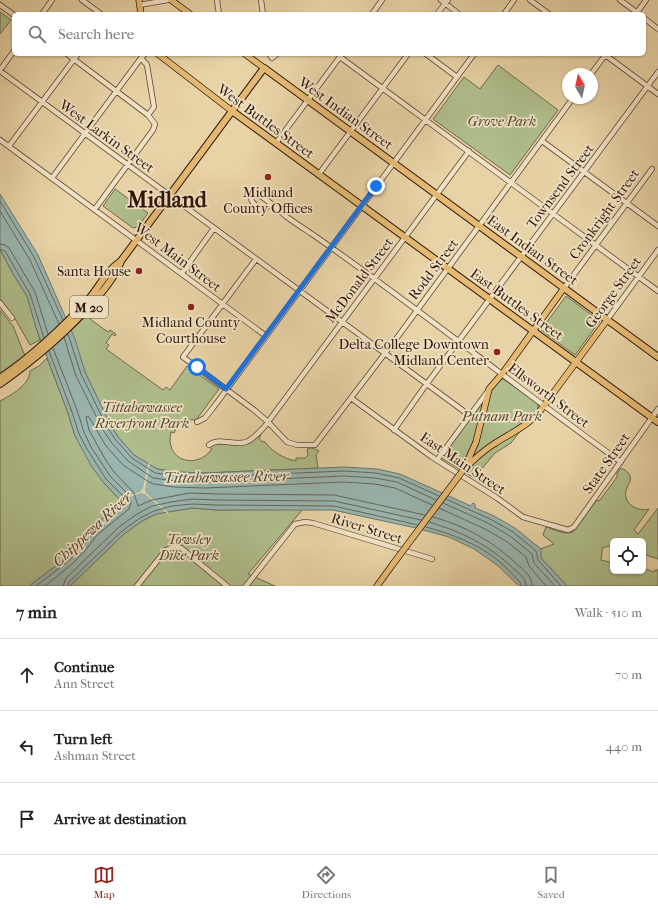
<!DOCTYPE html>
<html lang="en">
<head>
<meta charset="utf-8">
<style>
	body { margin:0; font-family:"IM FELL French Canon",serif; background:#f2f2f2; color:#222 }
	.controls { position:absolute; right:12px; bottom:12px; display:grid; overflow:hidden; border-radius:6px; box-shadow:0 1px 3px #0004 }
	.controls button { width:36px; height:36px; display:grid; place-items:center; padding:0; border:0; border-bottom:1px solid #e0e0e0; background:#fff; color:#222; font:20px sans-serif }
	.compass { position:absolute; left:562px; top:68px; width:36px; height:36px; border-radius:50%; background:#fff; box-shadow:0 1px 3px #0004; rotate:351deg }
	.stop { position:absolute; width:12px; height:12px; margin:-9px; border:3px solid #1a73e8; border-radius:50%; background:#fff }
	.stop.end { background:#1a73e8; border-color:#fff; box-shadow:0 1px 4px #0008 }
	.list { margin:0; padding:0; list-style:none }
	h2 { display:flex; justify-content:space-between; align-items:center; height:52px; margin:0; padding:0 16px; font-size:17px }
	h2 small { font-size:13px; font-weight:400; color:#767676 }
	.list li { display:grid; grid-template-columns:26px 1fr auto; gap:12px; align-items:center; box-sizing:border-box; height:72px; padding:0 16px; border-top:1px solid #e0e0e0 }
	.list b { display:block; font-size:15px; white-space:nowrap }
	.list p { margin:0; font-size:13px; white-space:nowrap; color:#767676 }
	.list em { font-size:13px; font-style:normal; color:#767676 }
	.icon { flex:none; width:22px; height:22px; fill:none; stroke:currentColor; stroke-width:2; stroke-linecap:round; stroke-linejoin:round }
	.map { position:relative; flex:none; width:658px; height:586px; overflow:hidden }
	.search { position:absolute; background:#fff; box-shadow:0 1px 3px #0004; left:12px; right:12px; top:12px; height:44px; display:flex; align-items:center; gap:10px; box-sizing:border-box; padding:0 14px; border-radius:6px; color:#767676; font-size:15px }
	.sheet { height:268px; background:#fff }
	nav { display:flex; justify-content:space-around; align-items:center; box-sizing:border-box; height:56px; border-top:1px solid #e0e0e0; background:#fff; font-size:11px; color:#767676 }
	nav a { display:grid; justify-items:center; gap:2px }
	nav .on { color:#8f2418 }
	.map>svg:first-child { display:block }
</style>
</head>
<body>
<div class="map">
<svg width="658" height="586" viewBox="0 0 658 586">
	<rect width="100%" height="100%" fill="#e8d3a6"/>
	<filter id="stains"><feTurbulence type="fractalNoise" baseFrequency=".005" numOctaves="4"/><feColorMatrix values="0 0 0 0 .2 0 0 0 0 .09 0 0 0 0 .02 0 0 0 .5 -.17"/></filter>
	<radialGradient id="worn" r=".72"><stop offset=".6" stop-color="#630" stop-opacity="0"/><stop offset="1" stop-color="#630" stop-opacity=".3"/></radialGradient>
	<path fill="#afbe8c" stroke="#70694a" d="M0,12l11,8 -11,14z
		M498,65l60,45 -48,65 -77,-56 31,-42 16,12z
		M115,189l33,24 -10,14 -5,1 -30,-22z
		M0,249l13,25 14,22 13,44 -10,5 -16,-28 -14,-18z
		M566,296l34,25 -25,34 -34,-25z
		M0,310l13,16 12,30 -25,17z
		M89,313l3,3 -2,3 18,13 2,-2 6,4 -1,2 -3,-2 -6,9 3,2 -3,4 57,41 3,-3 4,3 17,-24 32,23 -23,31c-11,-1 -18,3 -22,13l-3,-1c-7,28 25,39 41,17l-3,-2c21,-10 29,8 51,-13l1,1 -2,3 3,4 2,-1c9,11 18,17 32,20v-3h9l3,-3 -1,-6c5,-2 8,0 12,2l-3,4 2,13 -113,5 -29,-1 -19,-3 -23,-14 -16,-18 -8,-12 -25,-53 -14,-41z
		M47,358l21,55 7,23 28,46 19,20 -31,26 -12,17 -14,14 -36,27h-29v-185c11,-6 29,-15 30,-30l9,-5z
		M500,379h3l35,24v5l-27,35 -16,10 -21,25 -33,-20z
		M621,468c4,2 7,3 9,8 2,6 -3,9 -4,15 -3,13 12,21 23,18l-15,21 4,4 20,-26v51l-15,-5v-13h-30v4l-11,3v5l-1,7 12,3v8h30v-3l11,4 1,-2h3v16h-91l-26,-28 -1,-9 14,-5 -11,-9 3,-8c9,3 19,8 27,5l23,-31 4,-1 17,-23v-4z
		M192,508l25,2 86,-1 -55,65 27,12h-205l54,-52 18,-13 14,-7z"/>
	<path fill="#99b6b0" stroke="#6f756d" d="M0,194l38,61 37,84 10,33 25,52 8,13 16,18 23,14 19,3 29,1 139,-6 33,2 23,5 71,32 2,-3 2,1v4l17,7 23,13 26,21v9l26,28h-48l-22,-21 -23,-16 -25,-12 -33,-9 -83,-18h-116l-25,-2 -36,6 -14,7 -18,13 -54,52h-41l36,-27 14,-14 12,-17 31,-26 -19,-20 -11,-15 -17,-31 -7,-23 -32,-85 -9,-32 -14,-22 -13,-25z"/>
	<path fill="#e8d3a6" d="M149,462l1,1 -5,26 1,4 23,20 -1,1 -23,-20 -4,-1 -22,8 -1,-2 22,-7 3,-4z"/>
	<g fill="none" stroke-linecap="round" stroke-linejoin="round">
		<path stroke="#64655c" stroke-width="1" d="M0,201l34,56 29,63
			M0,211l30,49 29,64
			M0,244l5,1 4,3 26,44 13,42
			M0,249l5,2 25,43 14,44
			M68,334l13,40 26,53 8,12 17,19 23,15 20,3 30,1 139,-6 32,2 23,5 40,18
			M64,337l12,39 27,54 8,12 17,19 25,17 22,3 30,1 139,-6 31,2 22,4 39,18
			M446,499l44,20 23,13 23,19 2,9 23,26
			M443,503l45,20 22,13 22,18 2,9 21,23
			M439,508l46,21 21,12 20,16 3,9 17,20
			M425,515l-91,-20 -117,-1 -27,-1 -38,7 -14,6 -4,-13 -20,-21 -9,-13 -16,-29 -3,-13 1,-1 2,1 17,29 17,19 26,17 5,2 20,3 31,1 139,-6 31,2 20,4 37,17
			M433,517c33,9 61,25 86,49 7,6 13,11 13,20
			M429,522c33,10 60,23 85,47 6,5 12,9 12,17
			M426,527c26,7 53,17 74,35 7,6 13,13 20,20l1,4
			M36,586l31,-24 15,-14 12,-17 30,-25 2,-4 -3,-6 -17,-17 -19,-30 -8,-15 -7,-22 -23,-61
			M45,586l26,-21 14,-14 12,-16 32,-26 2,-7 -4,-9 -17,-17 -19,-29 -7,-15 -7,-22 -24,-62
			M63,586l3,-8 53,-51 18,-13 15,-8 19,-4 21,-3 25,1 117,1 87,19
			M68,586l1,-4 53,-51 18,-13 14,-7 18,-5 20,-2 25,1 117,1 84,19"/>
		<defs>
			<path id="minor" d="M82,0l19,14
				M217,0l2,14
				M261,0l2,14
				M441,0l18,14
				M530,0l19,14
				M620,0l19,14
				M0,5l14,10
				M139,5l29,-5
				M42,14l10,-14
				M372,14l10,-14
				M437,14l11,-14
				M504,14l10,-14
				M636,14l10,-14
				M644,18l14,11
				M67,54l81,61 7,9 -2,6 -58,79
				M145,54l-4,4 6,7 7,42 -6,8
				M269,54l3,4 5,-4
				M426,54l31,23
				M604,54l54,40
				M340,57l318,234
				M0,70l14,-19
				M0,71l469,344
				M591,74l15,-20
				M0,140l266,196
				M542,141l116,85
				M276,143l66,-89
				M9,146l69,-92
				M319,174l89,-120
				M52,178l89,-120
				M270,204l-5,5c-6,0 -15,-6 -14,-13l4,-2c10,2 24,17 32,23 8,6 16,11 25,17 105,73 205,154 309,228
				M256,259l-73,98 71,53 14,12 19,20 10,3h18l84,-110 174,-237
				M182,273l32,-45
				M564,288l88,-119
				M0,303l12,15
				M607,320l51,-70
				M351,398l81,59 65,41 26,19 45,13 6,-3 84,-118
				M197,422l8,-4 8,-10 261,-354
				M394,430l29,-41 235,-317
				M209,445c10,-8 25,1 37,-3 8,-3 13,-10 19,-16l204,-275
				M437,460l51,-69
				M137,586l29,-36 10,-4 5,2 46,38
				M246,586l49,-62 10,-2 8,1 119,36"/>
			<path id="major" d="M139,0l2,14
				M171,0l19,14
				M158,54l74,57
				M245,54l19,14
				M467,466c9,-8 17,-16 27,-22 15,-10 30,-16 43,-29l70,-95
				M464,469l12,-27 13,-53 13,-15 62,-86
				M377,586l16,-22"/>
			<path id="highway" d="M232,111l426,311
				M0,378c32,-22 61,-49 88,-78 11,-13 19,-30 33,-39
				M0,384c34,-24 66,-51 94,-83 11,-12 22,-25 27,-40l143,-193 394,289"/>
		</defs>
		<use href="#minor" stroke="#5e4430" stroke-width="6"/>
		<use href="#major" stroke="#301408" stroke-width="7"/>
		<use href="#highway" stroke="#301408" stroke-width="8"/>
		<use href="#minor" stroke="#f0e2c5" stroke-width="4.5"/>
		<use href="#major" stroke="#e4ba73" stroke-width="5.5"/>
		<use href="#highway" stroke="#e4ba73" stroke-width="6"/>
		<defs>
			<path id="major-bridge" d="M393,564l71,-95"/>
		</defs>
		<use href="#major-bridge" stroke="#301408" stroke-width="7" stroke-linecap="butt"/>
		<use href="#major-bridge" stroke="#e4ba73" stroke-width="5.5"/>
	</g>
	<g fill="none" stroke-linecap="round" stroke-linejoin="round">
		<path stroke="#1a73e8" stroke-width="5" d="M197,367l29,22 150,-203"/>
	</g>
	<g fill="#8f2418" stroke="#f0e2c5" stroke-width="1.5">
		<circle cx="268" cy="177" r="4"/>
		<circle cx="139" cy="271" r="4"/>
		<circle cx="191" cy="307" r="4"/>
		<circle cx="497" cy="352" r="4"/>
	</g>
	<g text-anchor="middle" stroke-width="3.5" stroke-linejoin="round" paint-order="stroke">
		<rect fill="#f0e2c5" stroke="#6a5241" stroke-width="1" x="70" y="296" width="38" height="22" rx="3"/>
		<g font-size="13" font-weight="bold" fill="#301408">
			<text x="89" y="312">M 20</text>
		</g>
		<g font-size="14" fill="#301408" stroke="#f0e2c5">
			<text transform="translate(346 113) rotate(36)" y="5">West Indian Street</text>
			<text transform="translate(266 121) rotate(36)" y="5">West Buttles Street</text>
			<text transform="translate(107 136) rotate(36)" y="5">West Larkin Street</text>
			<text transform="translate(560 186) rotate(-53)" y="5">Townsend Street</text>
			<text transform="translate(604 214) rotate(-54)" y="5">Cronkright Street</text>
			<text transform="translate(533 250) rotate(36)" y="5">East Indian Street</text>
			<text transform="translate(178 257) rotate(37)" y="5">West Main Street</text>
			<text transform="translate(433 269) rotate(-53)" y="5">Rodd Street</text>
			<text transform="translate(359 280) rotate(-53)" y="5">McDonald Street</text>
			<text transform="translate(613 292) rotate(-54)" y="5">George Street</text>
			<text transform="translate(517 304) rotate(36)" y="5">East Buttles Street</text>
			<text transform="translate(549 395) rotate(37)" y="5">Ellsworth Street</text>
			<text transform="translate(463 463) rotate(34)" y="5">East Main Street</text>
			<text transform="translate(606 463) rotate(-55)" y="5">State Street</text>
			<text transform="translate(367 528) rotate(17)" y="5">River Street</text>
		</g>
		<g font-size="14" font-style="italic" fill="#564730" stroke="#f0e2c5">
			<text x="502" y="126">Grove Park</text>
			<text x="142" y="412">Tittabawassee<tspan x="142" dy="16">Riverfront Park</tspan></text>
			<text x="502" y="421">Putnam Park</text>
			<text x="189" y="544">Towsley<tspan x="189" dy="16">Dike Park</tspan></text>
		</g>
		<g font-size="14" fill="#301408" stroke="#f0e2c5">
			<text x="268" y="197">Midland<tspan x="268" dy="16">County Offices</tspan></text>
			<text x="131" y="276" text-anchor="end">Santa House</text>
			<text x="191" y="327">Midland County<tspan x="191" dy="16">Courthouse</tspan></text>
			<text x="489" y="349" text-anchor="end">Delta College Downtown<tspan x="489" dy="16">Midland Center</tspan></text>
		</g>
		<g font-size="15" font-style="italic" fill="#50453a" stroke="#f0e2c5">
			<text transform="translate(226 477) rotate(-1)" y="5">Tittabawassee River</text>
			<text transform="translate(92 529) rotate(-43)" y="5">Chippewa River</text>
		</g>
		<g font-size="22" font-weight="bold" fill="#301408" stroke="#f0e2c5">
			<text x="167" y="207">Midland</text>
		</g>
	</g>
	<rect width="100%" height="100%" filter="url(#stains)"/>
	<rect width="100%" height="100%" fill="url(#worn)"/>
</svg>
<div class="controls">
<button><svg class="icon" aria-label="locate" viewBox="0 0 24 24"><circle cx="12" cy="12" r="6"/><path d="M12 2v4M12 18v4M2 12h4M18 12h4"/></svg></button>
</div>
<svg class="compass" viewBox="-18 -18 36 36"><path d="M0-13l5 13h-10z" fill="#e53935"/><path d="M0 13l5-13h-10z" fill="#767676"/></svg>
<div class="stop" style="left:197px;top:367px"></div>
<div class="stop end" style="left:376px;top:186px"></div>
<div class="search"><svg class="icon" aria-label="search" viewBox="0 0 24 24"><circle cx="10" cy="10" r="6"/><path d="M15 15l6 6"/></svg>Search here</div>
</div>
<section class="sheet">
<h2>7 min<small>Walk · 510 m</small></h2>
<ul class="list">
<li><svg class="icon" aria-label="ahead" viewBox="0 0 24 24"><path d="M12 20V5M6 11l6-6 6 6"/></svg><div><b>Continue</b><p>Ann Street</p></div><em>70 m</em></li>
<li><svg class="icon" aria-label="left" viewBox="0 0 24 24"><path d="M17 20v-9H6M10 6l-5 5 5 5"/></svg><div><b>Turn left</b><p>Ashman Street</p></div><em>440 m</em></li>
<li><svg class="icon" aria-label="arrive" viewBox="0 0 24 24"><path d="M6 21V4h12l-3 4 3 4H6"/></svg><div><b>Arrive at destination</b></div></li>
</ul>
</section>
<nav>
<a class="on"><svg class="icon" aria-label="map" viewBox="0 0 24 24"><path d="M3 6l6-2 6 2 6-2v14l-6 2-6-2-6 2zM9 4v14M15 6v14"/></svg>Map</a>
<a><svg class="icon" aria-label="directions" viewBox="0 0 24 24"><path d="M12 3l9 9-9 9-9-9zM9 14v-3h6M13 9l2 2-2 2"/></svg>Directions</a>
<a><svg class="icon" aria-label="saved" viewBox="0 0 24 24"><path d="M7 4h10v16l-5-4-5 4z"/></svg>Saved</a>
</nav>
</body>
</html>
